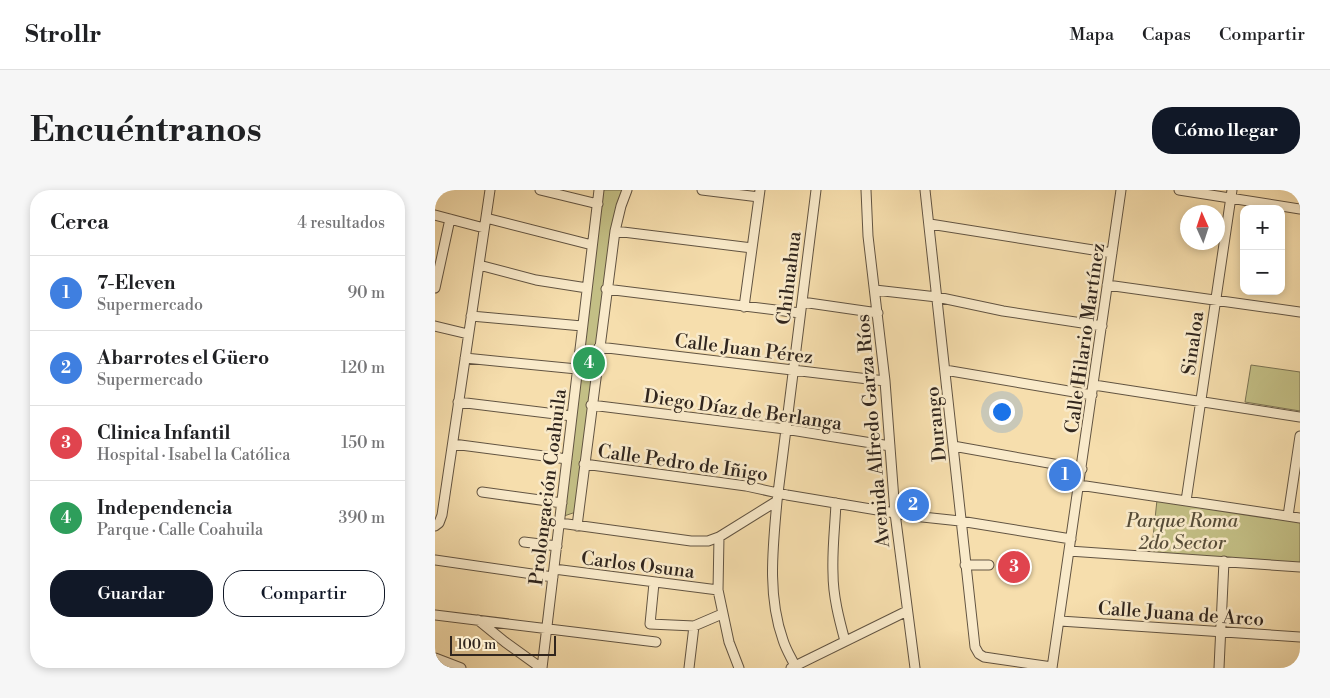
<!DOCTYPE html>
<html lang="es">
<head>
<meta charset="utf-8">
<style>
	body { margin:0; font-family:"Libre Bodoni",serif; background:#f6f6f6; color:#202124 }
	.controls { position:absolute; right:15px; top:15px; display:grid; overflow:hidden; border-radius:10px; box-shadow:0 2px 8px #0003 }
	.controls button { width:45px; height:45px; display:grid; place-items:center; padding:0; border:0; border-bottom:1px solid #e0e0e0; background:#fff; color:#202124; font:25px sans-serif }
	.compass { position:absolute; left:745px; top:15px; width:45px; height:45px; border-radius:50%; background:#fff; box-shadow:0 2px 8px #0003; rotate:357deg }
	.scale { position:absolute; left:15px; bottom:12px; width:106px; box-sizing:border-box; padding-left:5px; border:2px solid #31261e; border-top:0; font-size:14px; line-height:18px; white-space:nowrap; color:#31261e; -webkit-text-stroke:4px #f9eaca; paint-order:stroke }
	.you { position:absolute; left:566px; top:221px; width:18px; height:18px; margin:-12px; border:4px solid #fff; border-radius:50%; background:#1a73e8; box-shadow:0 0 0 8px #1a73e833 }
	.badge { display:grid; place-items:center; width:32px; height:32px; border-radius:50%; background:#111827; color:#fff; font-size:16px; font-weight:700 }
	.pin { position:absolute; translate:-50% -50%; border:2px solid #fff; box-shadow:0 1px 5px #0006 }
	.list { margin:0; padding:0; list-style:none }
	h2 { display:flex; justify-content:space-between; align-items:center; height:65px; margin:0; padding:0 20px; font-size:21px }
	h2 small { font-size:16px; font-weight:400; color:#757577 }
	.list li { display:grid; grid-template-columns:32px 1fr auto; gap:15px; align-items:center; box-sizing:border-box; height:75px; padding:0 20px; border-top:1px solid #e0e0e0 }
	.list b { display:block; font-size:19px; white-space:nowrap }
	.list p { margin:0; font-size:16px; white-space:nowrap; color:#757577 }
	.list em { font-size:16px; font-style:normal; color:#757577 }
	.actions { display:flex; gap:10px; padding:15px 20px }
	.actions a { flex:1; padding:11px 0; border:1px solid #111827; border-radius:20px; text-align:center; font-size:18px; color:#111827 }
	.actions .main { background:#111827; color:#fff }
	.map { position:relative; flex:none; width:865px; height:478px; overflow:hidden; border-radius:20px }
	header { display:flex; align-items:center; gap:30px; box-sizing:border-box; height:70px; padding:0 25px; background:#fff; border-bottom:1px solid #e0e0e0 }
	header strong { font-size:24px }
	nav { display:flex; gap:28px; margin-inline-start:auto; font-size:18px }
	.intro { display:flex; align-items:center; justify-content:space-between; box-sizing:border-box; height:120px; padding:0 30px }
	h1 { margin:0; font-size:35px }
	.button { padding:12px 22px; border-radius:20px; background:#111827; color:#fff; font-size:18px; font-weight:700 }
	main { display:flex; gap:30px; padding:0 30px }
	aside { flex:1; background:#fff; border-radius:20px; box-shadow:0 2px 8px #0003 }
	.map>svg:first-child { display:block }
</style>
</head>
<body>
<header>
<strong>Strollr</strong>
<nav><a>Mapa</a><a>Capas</a><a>Compartir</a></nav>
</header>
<div class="intro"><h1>Encuéntranos</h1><a class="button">Cómo llegar</a></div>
<main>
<aside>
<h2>Cerca<small>4 resultados</small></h2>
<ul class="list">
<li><span class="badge" style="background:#3f7fe0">1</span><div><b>7-Eleven</b><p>Supermercado</p></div><em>90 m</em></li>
<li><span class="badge" style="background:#3f7fe0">2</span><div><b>Abarrotes el Güero</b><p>Supermercado</p></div><em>120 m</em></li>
<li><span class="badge" style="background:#e0444e">3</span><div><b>Clinica Infantil</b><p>Hospital · Isabel la Católica</p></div><em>150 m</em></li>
<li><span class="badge" style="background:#2e9e5b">4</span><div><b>Independencia</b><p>Parque · Calle Coahuila</p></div><em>390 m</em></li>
</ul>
<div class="actions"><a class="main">Guardar</a><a>Compartir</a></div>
</aside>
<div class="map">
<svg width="865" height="478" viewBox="0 0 865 478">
	<rect width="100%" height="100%" fill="#f6dead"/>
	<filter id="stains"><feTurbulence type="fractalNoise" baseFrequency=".004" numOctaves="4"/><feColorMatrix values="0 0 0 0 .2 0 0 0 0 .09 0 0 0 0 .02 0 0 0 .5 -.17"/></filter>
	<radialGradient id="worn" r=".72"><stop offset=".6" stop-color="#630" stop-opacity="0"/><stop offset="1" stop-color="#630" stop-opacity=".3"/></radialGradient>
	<path fill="#c3bf85" stroke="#7a7252" d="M167,0h25l-6,16 -45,306 -12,4z
		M816,175l49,7v39l-55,-9z
		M722,310l143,18v49l-149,-11z"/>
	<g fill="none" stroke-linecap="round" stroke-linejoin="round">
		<defs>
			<path id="minor" d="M105,0l58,14
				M267,0l57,7
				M431,0l2,46 17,145 10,132 20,155
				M490,0l50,457 4,7 5,3 68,10
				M744,0l121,19
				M0,25l49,13
				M51,28l106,27
				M495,34l182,29
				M180,41l137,17
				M44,75l57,15 51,8
				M672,95l193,27
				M0,98l15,-69
				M171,99l194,24
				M440,100l62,7 66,14 99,15
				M367,112l76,11
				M309,117l16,-117
				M36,126l111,10
				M0,136l33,8
				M164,157l286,34
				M30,168l112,11
				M510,180l147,25
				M659,195l206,32
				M23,212l114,14
				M156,215l194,24 105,17
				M18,254l114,15
				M518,256l129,23
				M149,274l162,22 41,9 126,21 47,5 111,18
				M644,295l221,33
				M47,302l80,11
				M342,311c-4,46 -10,94 6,139 3,10 9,19 13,28
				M751,311l46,-311
				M401,313c-1,23 -4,47 -3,70 0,23 6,46 12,68
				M853,326l12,-80
				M125,333l131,18h17l11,-4 58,-36 39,-311
				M0,336l4,-3 3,-8 48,-325
				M142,336l38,-295 6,-25 6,-16
				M284,347l-1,53 11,52 10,26
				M89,352l33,4
				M634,361l231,16
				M0,370l118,17
				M530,375h24
				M119,379l164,21
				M219,393l-4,41 44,2 28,-12
				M0,425l221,27
				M43,430l27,22 36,26
				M625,431l240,16
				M0,468l26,10
				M107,478l57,-478
				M254,478l5,-42
				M356,478l116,-57
				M617,478l69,-478
				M784,478l5,-107"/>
		</defs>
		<use href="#minor" stroke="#625442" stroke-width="11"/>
		<use href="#minor" stroke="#f9eaca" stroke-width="9"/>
	</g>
	<g text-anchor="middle" stroke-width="5" stroke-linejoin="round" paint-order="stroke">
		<g font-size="19" fill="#31261e" stroke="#f9eaca">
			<text transform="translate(353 88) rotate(-83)" y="7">Chihuahua</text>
			<text transform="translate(649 148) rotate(-82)" y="7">Calle Hilario Martínez</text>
			<text transform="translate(757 153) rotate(-82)" y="7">Sinaloa</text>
			<text transform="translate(309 158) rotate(7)" y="7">Calle Juan Pérez</text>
			<text transform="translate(308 219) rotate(8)" y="7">Diego Díaz de Berlanga</text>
			<text transform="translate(500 234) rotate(-96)" y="7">Durango</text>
			<text transform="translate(437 241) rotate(-95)" y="7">Avenida Alfredo Garza Ríos</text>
			<text transform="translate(248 272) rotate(8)" y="7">Calle Pedro de Iñigo</text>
			<text transform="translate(112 297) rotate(-83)" y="7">Prolongación Coahuila</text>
			<text transform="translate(203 374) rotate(7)" y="7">Carlos Osuna</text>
			<text transform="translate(746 423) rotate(4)" y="7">Calle Juana de Arco</text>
		</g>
		<g font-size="19" font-style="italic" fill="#564c38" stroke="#f9eaca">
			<text x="747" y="337">Parque Roma<tspan x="747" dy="22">2do Sector</tspan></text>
		</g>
	</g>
	<rect width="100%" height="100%" filter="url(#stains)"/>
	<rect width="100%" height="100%" fill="url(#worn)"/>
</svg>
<div class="controls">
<button>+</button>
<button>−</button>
</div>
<svg class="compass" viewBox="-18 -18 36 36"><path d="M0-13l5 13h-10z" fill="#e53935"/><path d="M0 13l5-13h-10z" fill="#757577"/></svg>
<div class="scale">100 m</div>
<div class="you"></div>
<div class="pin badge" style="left:630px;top:285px;background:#3f7fe0">1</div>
<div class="pin badge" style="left:478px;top:315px;background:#3f7fe0">2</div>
<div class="pin badge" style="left:579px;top:377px;background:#e0444e">3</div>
<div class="pin badge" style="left:154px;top:173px;background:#2e9e5b">4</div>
</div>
</main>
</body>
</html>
